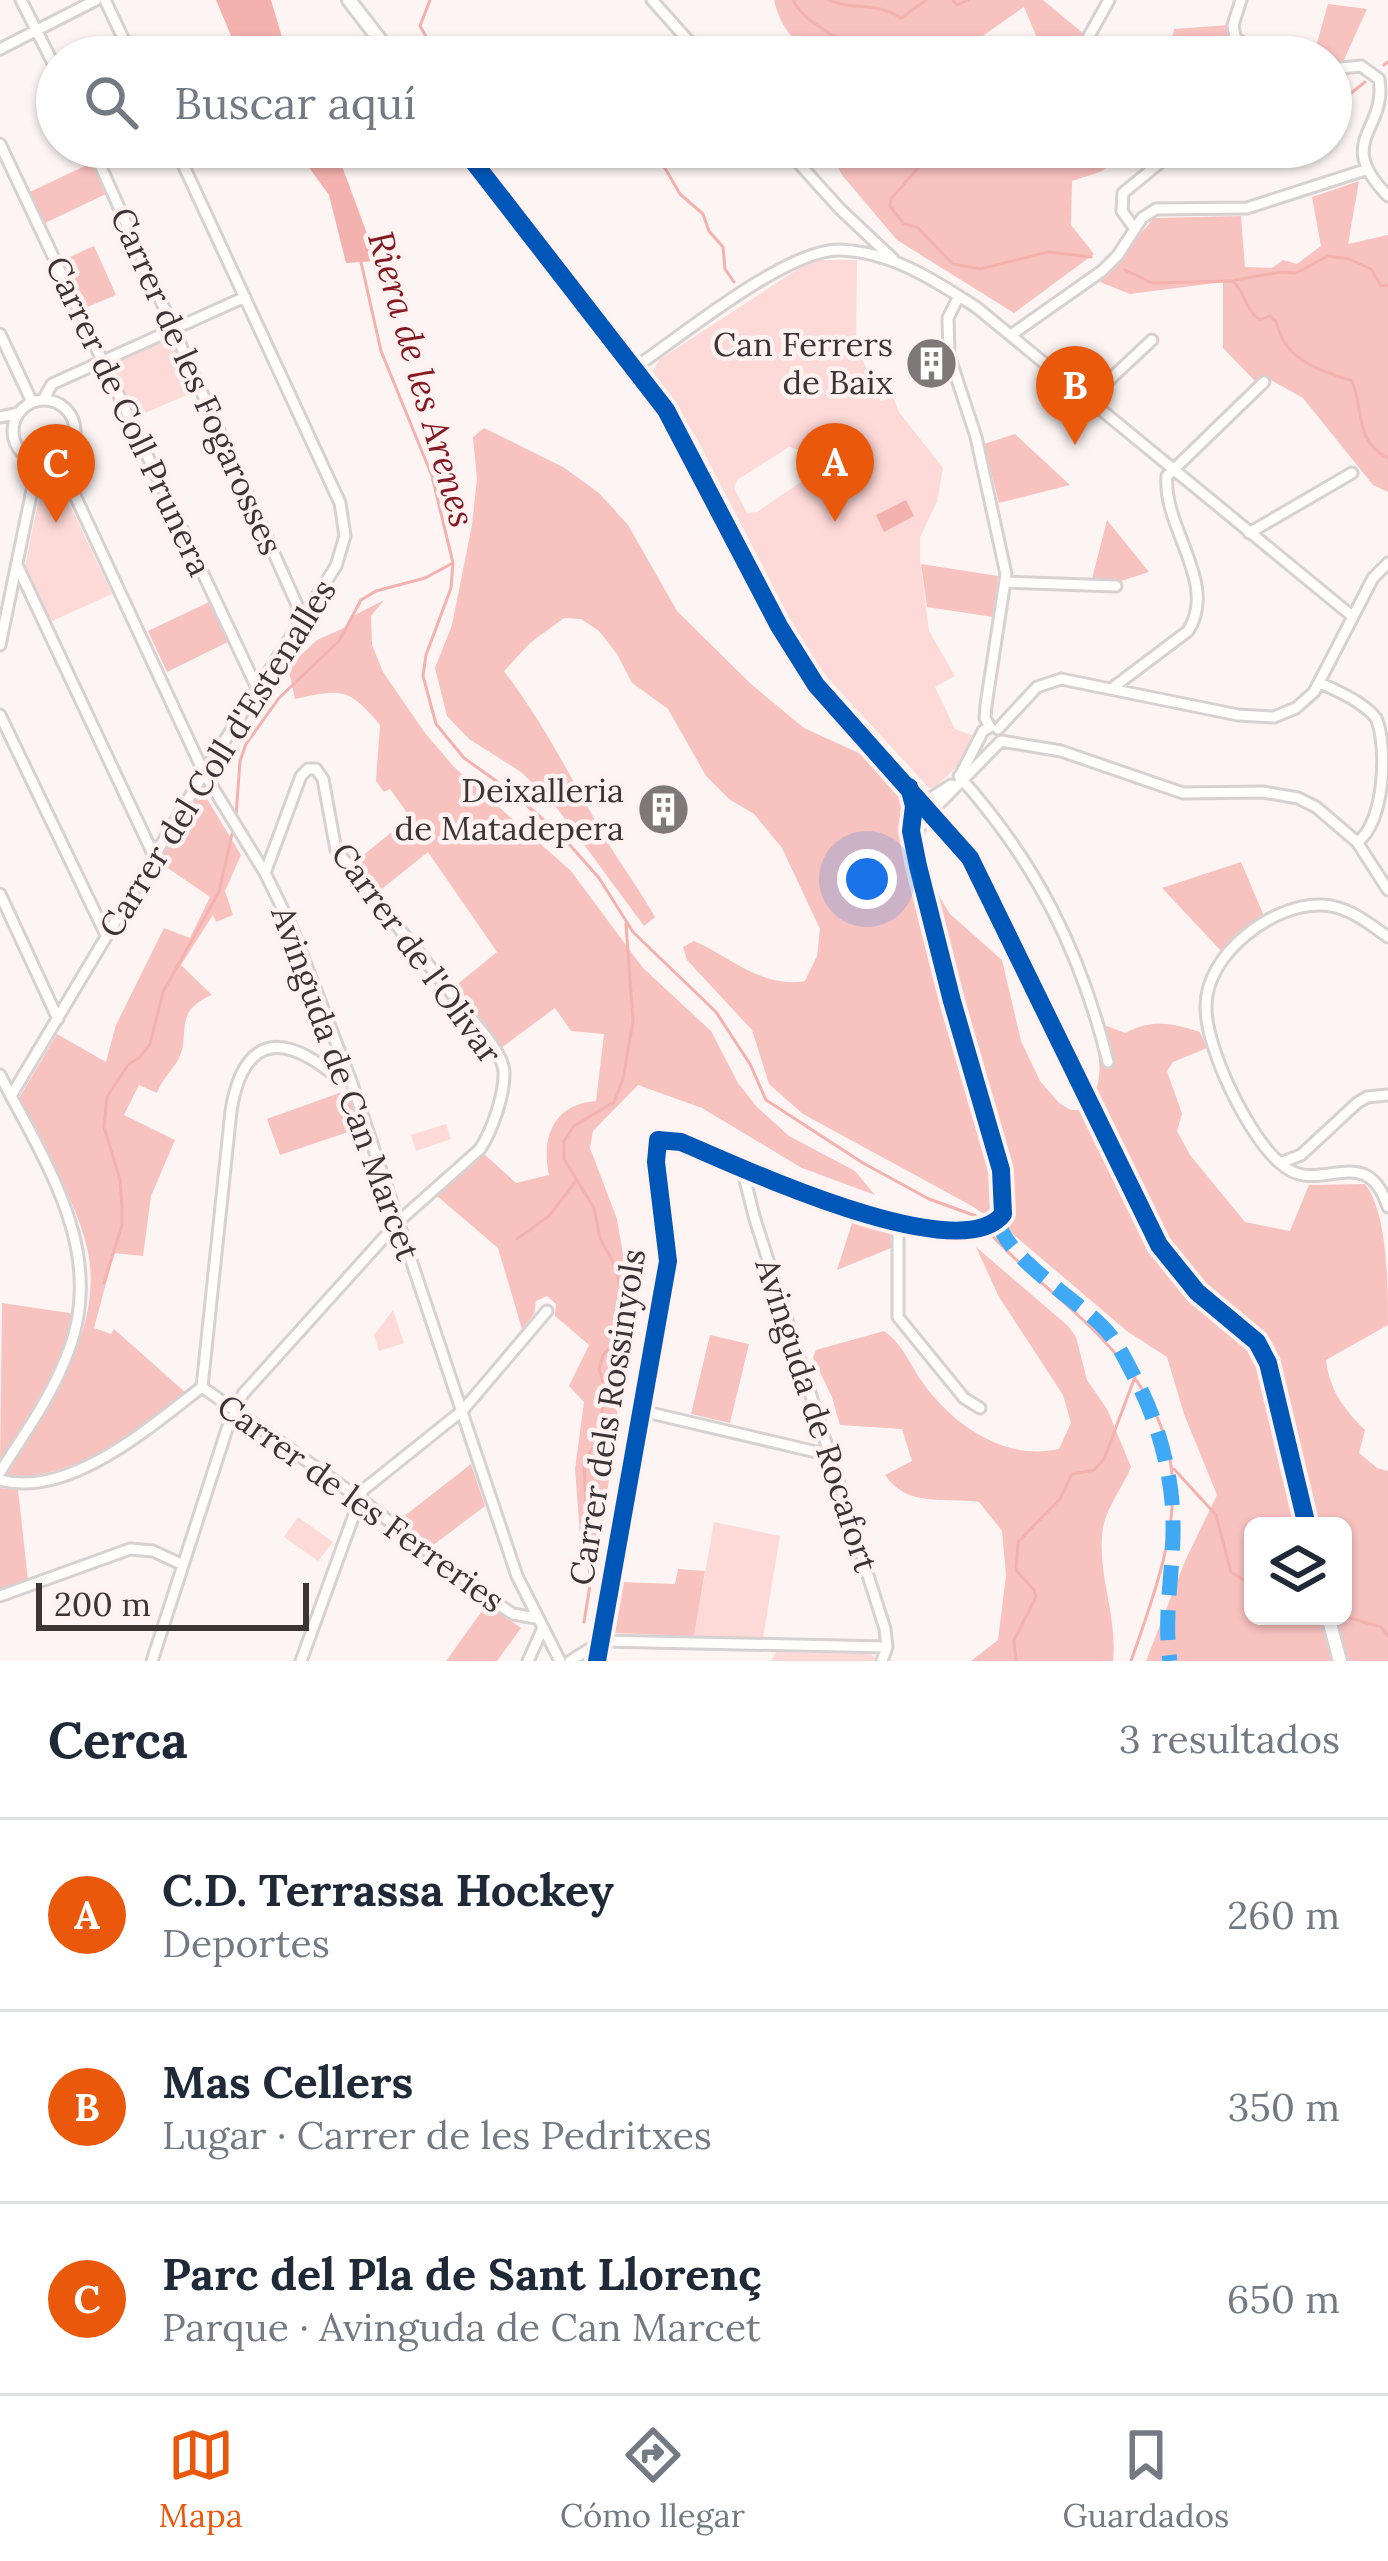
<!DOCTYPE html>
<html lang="es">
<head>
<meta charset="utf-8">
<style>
	body { margin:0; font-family:Lora,serif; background:#f6f6f7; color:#1f2937 }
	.controls { position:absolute; right:36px; bottom:36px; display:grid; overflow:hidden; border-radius:18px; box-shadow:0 3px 9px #0004 }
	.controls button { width:108px; height:108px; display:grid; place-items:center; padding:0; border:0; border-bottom:3px solid #e0e1e3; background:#fff; color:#1f2937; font:60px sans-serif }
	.scale { position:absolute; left:36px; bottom:30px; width:273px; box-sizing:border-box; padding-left:12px; border:6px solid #3b3535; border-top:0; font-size:33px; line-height:42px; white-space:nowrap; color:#3b3535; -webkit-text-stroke:9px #fff2f1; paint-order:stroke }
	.you { position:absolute; left:867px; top:879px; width:42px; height:42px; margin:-30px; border:9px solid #fff; border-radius:50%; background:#1a73e8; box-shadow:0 0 0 18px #1a73e833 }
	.badge { display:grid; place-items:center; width:78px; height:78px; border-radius:50%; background:#ea580c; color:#fff; font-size:39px; font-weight:700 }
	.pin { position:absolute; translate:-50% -99px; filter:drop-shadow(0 3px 6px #0008) }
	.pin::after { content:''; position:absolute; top:63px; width:42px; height:36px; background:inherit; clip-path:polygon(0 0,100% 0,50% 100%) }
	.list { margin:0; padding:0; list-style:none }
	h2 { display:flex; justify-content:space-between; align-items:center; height:156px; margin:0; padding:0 48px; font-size:51px }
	h2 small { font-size:39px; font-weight:400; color:#747a83 }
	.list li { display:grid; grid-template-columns:78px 1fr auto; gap:36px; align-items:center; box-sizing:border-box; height:192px; padding:0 48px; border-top:3px solid #e0e1e3 }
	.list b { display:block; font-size:45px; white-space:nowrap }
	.list p { margin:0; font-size:39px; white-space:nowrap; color:#747a83 }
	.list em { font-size:39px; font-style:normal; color:#747a83 }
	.icon { flex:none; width:66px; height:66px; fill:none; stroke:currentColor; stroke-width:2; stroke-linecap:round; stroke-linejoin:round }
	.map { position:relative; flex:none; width:1388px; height:1661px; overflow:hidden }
	.search { position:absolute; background:#fff; box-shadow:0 3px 9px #0004; left:36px; right:36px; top:36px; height:132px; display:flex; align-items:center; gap:30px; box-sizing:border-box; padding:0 42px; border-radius:66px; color:#747a83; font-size:45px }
	.sheet { height:732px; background:#fff }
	nav { display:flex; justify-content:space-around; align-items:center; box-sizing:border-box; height:168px; border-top:3px solid #e0e1e3; background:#fff; font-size:33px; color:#747a83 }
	nav a { display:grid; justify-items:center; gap:6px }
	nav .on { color:#ea580c }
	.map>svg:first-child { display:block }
</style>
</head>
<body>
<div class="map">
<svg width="1388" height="1661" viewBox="0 0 1388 1661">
	<rect width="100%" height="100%" fill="#fcf5f4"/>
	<path fill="#fdd9d7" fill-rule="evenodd" d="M820,260h37l-1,85 25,56 12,-4 6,15 44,56 -6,34 -17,35v23l9,71 26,45 -20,11 20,42 17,6 -11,27 -27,27 -5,-1 -101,-110 -26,-36 -106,-205 -43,-66 6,-11 139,-91zM789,447l24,7 4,17 -60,41 -10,1 -13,-25 3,-8z
		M171,337l25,54 -60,26 -24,-53z
		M56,476l56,118 -62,28 -25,-55 18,-89z
		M446,1124l5,15 -35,12 -5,-16z
		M393,1310l11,33 -25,8 -5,-16z
		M298,1517l35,25 -15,19 -34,-24z
		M714,1522l66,14 -17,102 -69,-2z
		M776,1652l95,2 4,4 -1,3h-103z"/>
	<path fill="#f8c2bf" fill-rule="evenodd" d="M774,0h269l41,34v23h-39l-21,-50 -50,35 -57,11 -5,4c-57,0 -121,15 -138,-57z
		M1328,4l39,5 -24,53 -12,2v-7h-18z
		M1228,25l4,17 10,12 -5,3h-56l-9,-18 2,-10z
		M831,147h335v1l-25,20 -13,-13 -28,17 -28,9 -1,44 23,29 -80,59 -117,-73 -55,-65 -12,-22z
		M91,163l15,31 -61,29 -15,-31z
		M1359,181l-11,63 40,-9v257l-15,-7 -70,-87 -39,-22 -9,5 -32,-33v-66l-93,12 -30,-12 54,-64 87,-2 4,51 27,1 11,-8 14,4 24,-18 -9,-49z
		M94,246l22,49 -31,13 -22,-48z
		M484,428l79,39 36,26 29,32 49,86 74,73 53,44 79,36 22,47 9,40 28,50 8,13 52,46 19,81 19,40 19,22 12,7h12c26,-28 16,-58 6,-91l36,14c28,-14 46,-10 75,-1l7,16 -34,14 -6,9 15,43 -5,17 13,24 55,67 45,9 19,-46 56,-1c23,30 23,101 23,141l-62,35c4,31 17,48 39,70l-6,23 18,15 11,3v190h-242l39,-100 32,-66 -33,-81 -17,-57 -39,-25 -114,-97 -42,-29 -169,-92 -34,-30 -17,-54 -65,-70 -4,-13 11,-6c35,15 69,48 111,40l12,-25 3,-27 -38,-81 -28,-34 -25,-15 -23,-23 -38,-67 -36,-26 -15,-29 -18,-23 -18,-12 -17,-1 -34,25 -26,28c40,53 69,110 101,167 16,27 35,52 50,79l-11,9 -90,-122 -33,-32 -52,-33 -22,-23 -12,-48 17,-43 20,-100 5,-46 -4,-42zM1253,1526h90v90h-90z
		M1015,434l55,51 -71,18 -15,-59z
		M1107,520l42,52 -28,9 -29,-2z
		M921,564l77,12 -5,41 -66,-10z
		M384,600l-13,16 1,29 11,27 42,61 29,34 117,104 72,97 68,63 27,52 19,24 32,29 66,35 20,24 -73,-27 -100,-60 -64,-23 -45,46 -3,17 27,71 14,83 -29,233 -22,1 -5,-67 9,-67 -15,-16 20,-41 -34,-29 1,-12 -9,-8 -11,5 -2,13 -12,15 -24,-81 -61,-52 47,-42 32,29 33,-8c-8,-37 4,-71 47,-74l8,-67 -33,-3 -16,-23 -54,40 -47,-61 43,-35 -69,-100 -50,40 -23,-30 55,-45 -20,-28 -6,3 -8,-11 4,-56c-32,-38 -38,-36 -85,-26l-7,-32 29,-27 27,-12 11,-13z
		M209,602l19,40 -61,30 -19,-41z
		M201,789l40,66 -16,36 8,24 -17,7 -3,-7 -32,50 31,30c-41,17 -20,40 -34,65 -7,12 -16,19 -21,33l-18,-8 -15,30 51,25 -24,56 -8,60 -29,-3 -20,75 17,6 3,-5 72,64c-45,44 -111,82 -175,85l-4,-5c39,-66 97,-140 81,-221 -11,-53 -46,-105 -70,-152l39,-66 49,28 10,-37 48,-97 26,10 20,-41 -51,-35z
		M1241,862l23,54 -41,37 -61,-65z
		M342,1092l9,11 9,25 -80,27 -13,-36z
		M853,1220l37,10 1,18 -54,22z
		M976,1247l92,79 8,11 11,43 20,29 24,58c-8,20 -24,39 -28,61 -7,44 15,88 10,133h-142l27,-21 8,-65 -4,-44 -23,-29c-36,-5 -71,6 -94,-27l27,-14 -10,-32 -62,-4 -8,-28 -19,-39 3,-8 68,-19c19,13 26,34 39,52 31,43 82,78 136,66l12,-26 -8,-28 -64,-98z
		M2,1303l74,11 -18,50 -58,100z
		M710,1335l39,9 -19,79 -39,-9z
		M471,1464l14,42 -53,40 -34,-25z
		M0,1488l18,2 10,90 -28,11z
		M678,1569l27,2 -11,65 -80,-3 6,-51 55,2z
		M487,1604l34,24 -24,33h-51z"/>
	<path fill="#f4b2af" d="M216,0h55l17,57h-48z
		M294,147h41l42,114 -31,2 -17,-68z
		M906,500l8,16 -30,16 -8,-17z"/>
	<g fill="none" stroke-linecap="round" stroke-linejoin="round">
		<path stroke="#f4b2af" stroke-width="3" d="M430,0l-10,26 15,26 46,-7 60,1 10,11
			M793,0c17,31 46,31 66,57
			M829,0c28,12 42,0 72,18l25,-18
			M953,0l4,5 11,-5
			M1384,65l4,-3
			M1331,109l34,-27
			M636,147l26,16 18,31 23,20 6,17 14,16 2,22 9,13
			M920,147l4,14 -33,38 -1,7 13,17 15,5 35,36 27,5 68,-17 43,5
			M1198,147h5
			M361,262l20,89 51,125 21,87 -2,25 -25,67 -3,21 13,48 28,34 45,32 52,45 38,43 34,54 83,80 34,52 16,36 97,63 66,36 47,17 5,6
			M1125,270l27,13 81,-2c13,12 11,28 27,39l9,-4 7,5c9,40 41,48 76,60 12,29 2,60 36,77
			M1235,280l46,-8 15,1 32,-17 21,3 22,10 10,17 7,-1
			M236,816l4,-55 6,-17 33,-46 60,-57 22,-41 15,-9 49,-13 26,-14
			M987,1230c28,32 63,59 94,88 125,117 102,197 50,343
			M517,1239l32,-23 26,-34
			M104,1283l18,-58v-19l-2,-26 -16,-53 3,-30 21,-32 12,-8 10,-13 13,-52 56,-100 13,-58
			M1174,1469l42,46 15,57 22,13
			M1343,1616l38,11 7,9
			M584,1622l6,-37 -6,-120 17,-34 3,-46 -5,-16 4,-14 25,-27 2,-11 -17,-55 -13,-24 -6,-30 -30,-49v-18l10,-15 40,-24 9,-23 10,-58 -7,-97
			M1016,1661l-2,-21 22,-43 -2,-7 -18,-20 2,-28 42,-43 12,-25 22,-4 10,-11 31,-82"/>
		<defs>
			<path id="street" d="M21,0l36,71
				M105,0l27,57
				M652,0l51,57
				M1241,0l-8,25 2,12 23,20
				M0,49l96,-49
				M1090,57l-1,-21 20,-36
				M1331,69l30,-3 18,13c9,52 -46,61 9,117
				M0,144l257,544
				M92,147l210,469
				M784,147l56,62 53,50
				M1134,228l-12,-17 1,-18 45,-37 3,-9
				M959,296l-11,22 1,37 27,82 30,137 -20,131 -1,13 5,9
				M0,334l32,68
				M1011,335l91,-64 16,-16 24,-37 14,-9 91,-1 118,-38
				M633,369c47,-32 155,-121 207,-119 52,2 94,30 136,57l376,309
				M1090,398l62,-58
				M43,400l9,-16 193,-87
				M13 431a31 31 0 1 1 62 0a31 31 0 1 1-62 0Z
				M0,417l19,-4
				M58,459l146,314 61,100 26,53 60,155 166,495 43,85
				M1249,533l103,-60
				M17,565l137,291
				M1005,582l111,4
				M0,645l38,-184
				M1320,683c18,8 43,19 56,35 12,27 9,106 -19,124
				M1111,689l77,-58c31,-48 -26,-104 -21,-155l97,-94
				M0,715l106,220
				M998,729l39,-42 24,-8 177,36 36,2 22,-9 18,-16 59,-114 15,-15
				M1001,741l60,10 122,42 80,-1 35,6 18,9 41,35 31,48
				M962,772l21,-41 7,-4
				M959,776c77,86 121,174 149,286
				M920,805l31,-20
				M916,839l6,-18 79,-80
				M0,894l58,125
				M1388,937c-20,-14 -40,-31 -66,-32 -49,-2 -116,49 -116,101 -1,42 43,131 74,157l21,-8 56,-52 10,-6 21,-2
				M0,1075c47,91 110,181 65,285 -16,40 -42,76 -65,112
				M11,1096l193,-323 132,-207 9,-30 -5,-33 -165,-356
				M1280,1163c38,37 85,-26 108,44
				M742,1168l12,48 131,413 2,18 -5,14
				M898,1224v93l66,81 16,10
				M202,1387l29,-276c7,-44 27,-82 77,-54 16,8 25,21 43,24
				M202,1387l157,111 127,98 27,18 23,4
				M642,1411l187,44
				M0,1480c69,19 151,-54 202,-93
				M0,1596l130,-47 23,2 30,14
				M602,1641l285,6
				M152,1661l75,-232 16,-35 156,-173 81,-72c12,-18 25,-55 24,-78 -2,-14 -11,-25 -19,-36l-149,-185 -13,-71 -7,-10h-8l-7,7 -36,97
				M301,1661l62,-171 100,-80 84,-99
				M528,1661l14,-31
				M570,1661l32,-20
				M597,1661l71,-400 -12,-99 2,-22 23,2c55,23 279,129 322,72l-2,-44 -49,-169 -34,-135 -7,-35 1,-39"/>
			<path id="secondary" d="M349,0l44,57
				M462,147l204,263 113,216 37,59 154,173 189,387 38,47 60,50 11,21 39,163
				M1328,1616l12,45"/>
		</defs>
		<use href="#street" stroke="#d7d1d1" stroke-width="15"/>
		<use href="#secondary" stroke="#d7d1d1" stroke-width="18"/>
		<use href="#street" stroke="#fffefd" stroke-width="9"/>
		<use href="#secondary" stroke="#fffefd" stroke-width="12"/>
		<path stroke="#3fa9f5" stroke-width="15" stroke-dasharray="30 15" stroke-linecap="butt" d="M998,1221c8,36 77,78 103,104 16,15 25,36 35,55 22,41 37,97 37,143 1,47 -10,91 -3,138"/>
		<defs>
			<path id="cycleway" d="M462,147l204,263 113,216 37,59 154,173 189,387 38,47 60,50 11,21 39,163
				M597,1661l71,-400 -12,-99 2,-22 23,2c55,23 279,129 322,72l-2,-44 -49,-169 -34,-135 -7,-35 3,-25 -5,-19"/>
		</defs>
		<use href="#cycleway" stroke="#fff2f1" stroke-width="26"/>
		<use href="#cycleway" stroke="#0057b8" stroke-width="18"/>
	</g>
	<defs>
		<symbol id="building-disc" viewBox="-11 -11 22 22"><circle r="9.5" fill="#7f7878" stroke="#fff2f1"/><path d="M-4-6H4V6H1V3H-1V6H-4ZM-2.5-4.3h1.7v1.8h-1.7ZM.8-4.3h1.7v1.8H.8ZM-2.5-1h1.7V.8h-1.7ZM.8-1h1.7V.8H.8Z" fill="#fff"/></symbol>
	</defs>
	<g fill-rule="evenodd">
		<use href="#building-disc" x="902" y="334" width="59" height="59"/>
		<use href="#building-disc" x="634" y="780" width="59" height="59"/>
	</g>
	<g text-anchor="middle" stroke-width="9" stroke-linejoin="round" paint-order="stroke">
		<g font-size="33" fill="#3b3535" stroke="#fff2f1" text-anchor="end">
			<text x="893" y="356">Can Ferrers<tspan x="893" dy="38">de Baix</tspan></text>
			<text x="624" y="802">Deixalleria<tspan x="624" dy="38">de Matadepera</tspan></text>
		</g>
		<g font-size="33" fill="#3b3535" stroke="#fff2f1">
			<text transform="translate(197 381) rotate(66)" y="12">Carrer de les Fogarosses</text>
			<text transform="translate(129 416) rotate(65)" y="12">Carrer de Coll Prunera</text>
			<text transform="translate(217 758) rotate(-58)" y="12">Carrer del Coll d'Estenalles</text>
			<text transform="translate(417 953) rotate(54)" y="12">Carrer de l'Olivar</text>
			<text transform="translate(346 1083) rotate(70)" y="12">Avinguda de Can Marcet</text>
			<text transform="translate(817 1415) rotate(72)" y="12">Avinguda de Rocafort</text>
			<text transform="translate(607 1417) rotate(-81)" y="12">Carrer dels Rossinyols</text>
			<text transform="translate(361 1503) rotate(36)" y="12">Carrer de les Ferreries</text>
		</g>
		<g font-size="36" font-style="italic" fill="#841922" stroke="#fff2f1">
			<text transform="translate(422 379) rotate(74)" y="13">Riera de les Arenes</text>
		</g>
	</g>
</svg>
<div class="controls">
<button><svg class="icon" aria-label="layers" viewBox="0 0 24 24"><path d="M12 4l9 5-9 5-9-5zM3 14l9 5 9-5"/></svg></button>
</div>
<div class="scale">200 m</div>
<div class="you"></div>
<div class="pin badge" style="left:835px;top:522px">A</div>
<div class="pin badge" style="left:1075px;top:445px">B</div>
<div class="pin badge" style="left:56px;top:523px">C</div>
<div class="search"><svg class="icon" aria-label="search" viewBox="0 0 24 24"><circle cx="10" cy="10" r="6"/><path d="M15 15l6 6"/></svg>Buscar aquí</div>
</div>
<section class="sheet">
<h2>Cerca<small>3 resultados</small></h2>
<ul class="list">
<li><span class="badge">A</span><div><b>C.D. Terrassa Hockey</b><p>Deportes</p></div><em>260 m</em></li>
<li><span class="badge">B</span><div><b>Mas Cellers</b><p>Lugar · Carrer de les Pedritxes</p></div><em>350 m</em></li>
<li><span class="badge">C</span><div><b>Parc del Pla de Sant Llorenç</b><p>Parque · Avinguda de Can Marcet</p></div><em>650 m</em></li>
</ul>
</section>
<nav>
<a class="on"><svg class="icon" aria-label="map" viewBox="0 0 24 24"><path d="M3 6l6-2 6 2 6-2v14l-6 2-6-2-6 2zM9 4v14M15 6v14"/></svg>Mapa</a>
<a><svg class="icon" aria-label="directions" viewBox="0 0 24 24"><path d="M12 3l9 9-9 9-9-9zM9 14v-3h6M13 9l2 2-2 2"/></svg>Cómo llegar</a>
<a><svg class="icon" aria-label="saved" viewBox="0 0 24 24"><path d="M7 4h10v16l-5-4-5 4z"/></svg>Guardados</a>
</nav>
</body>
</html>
